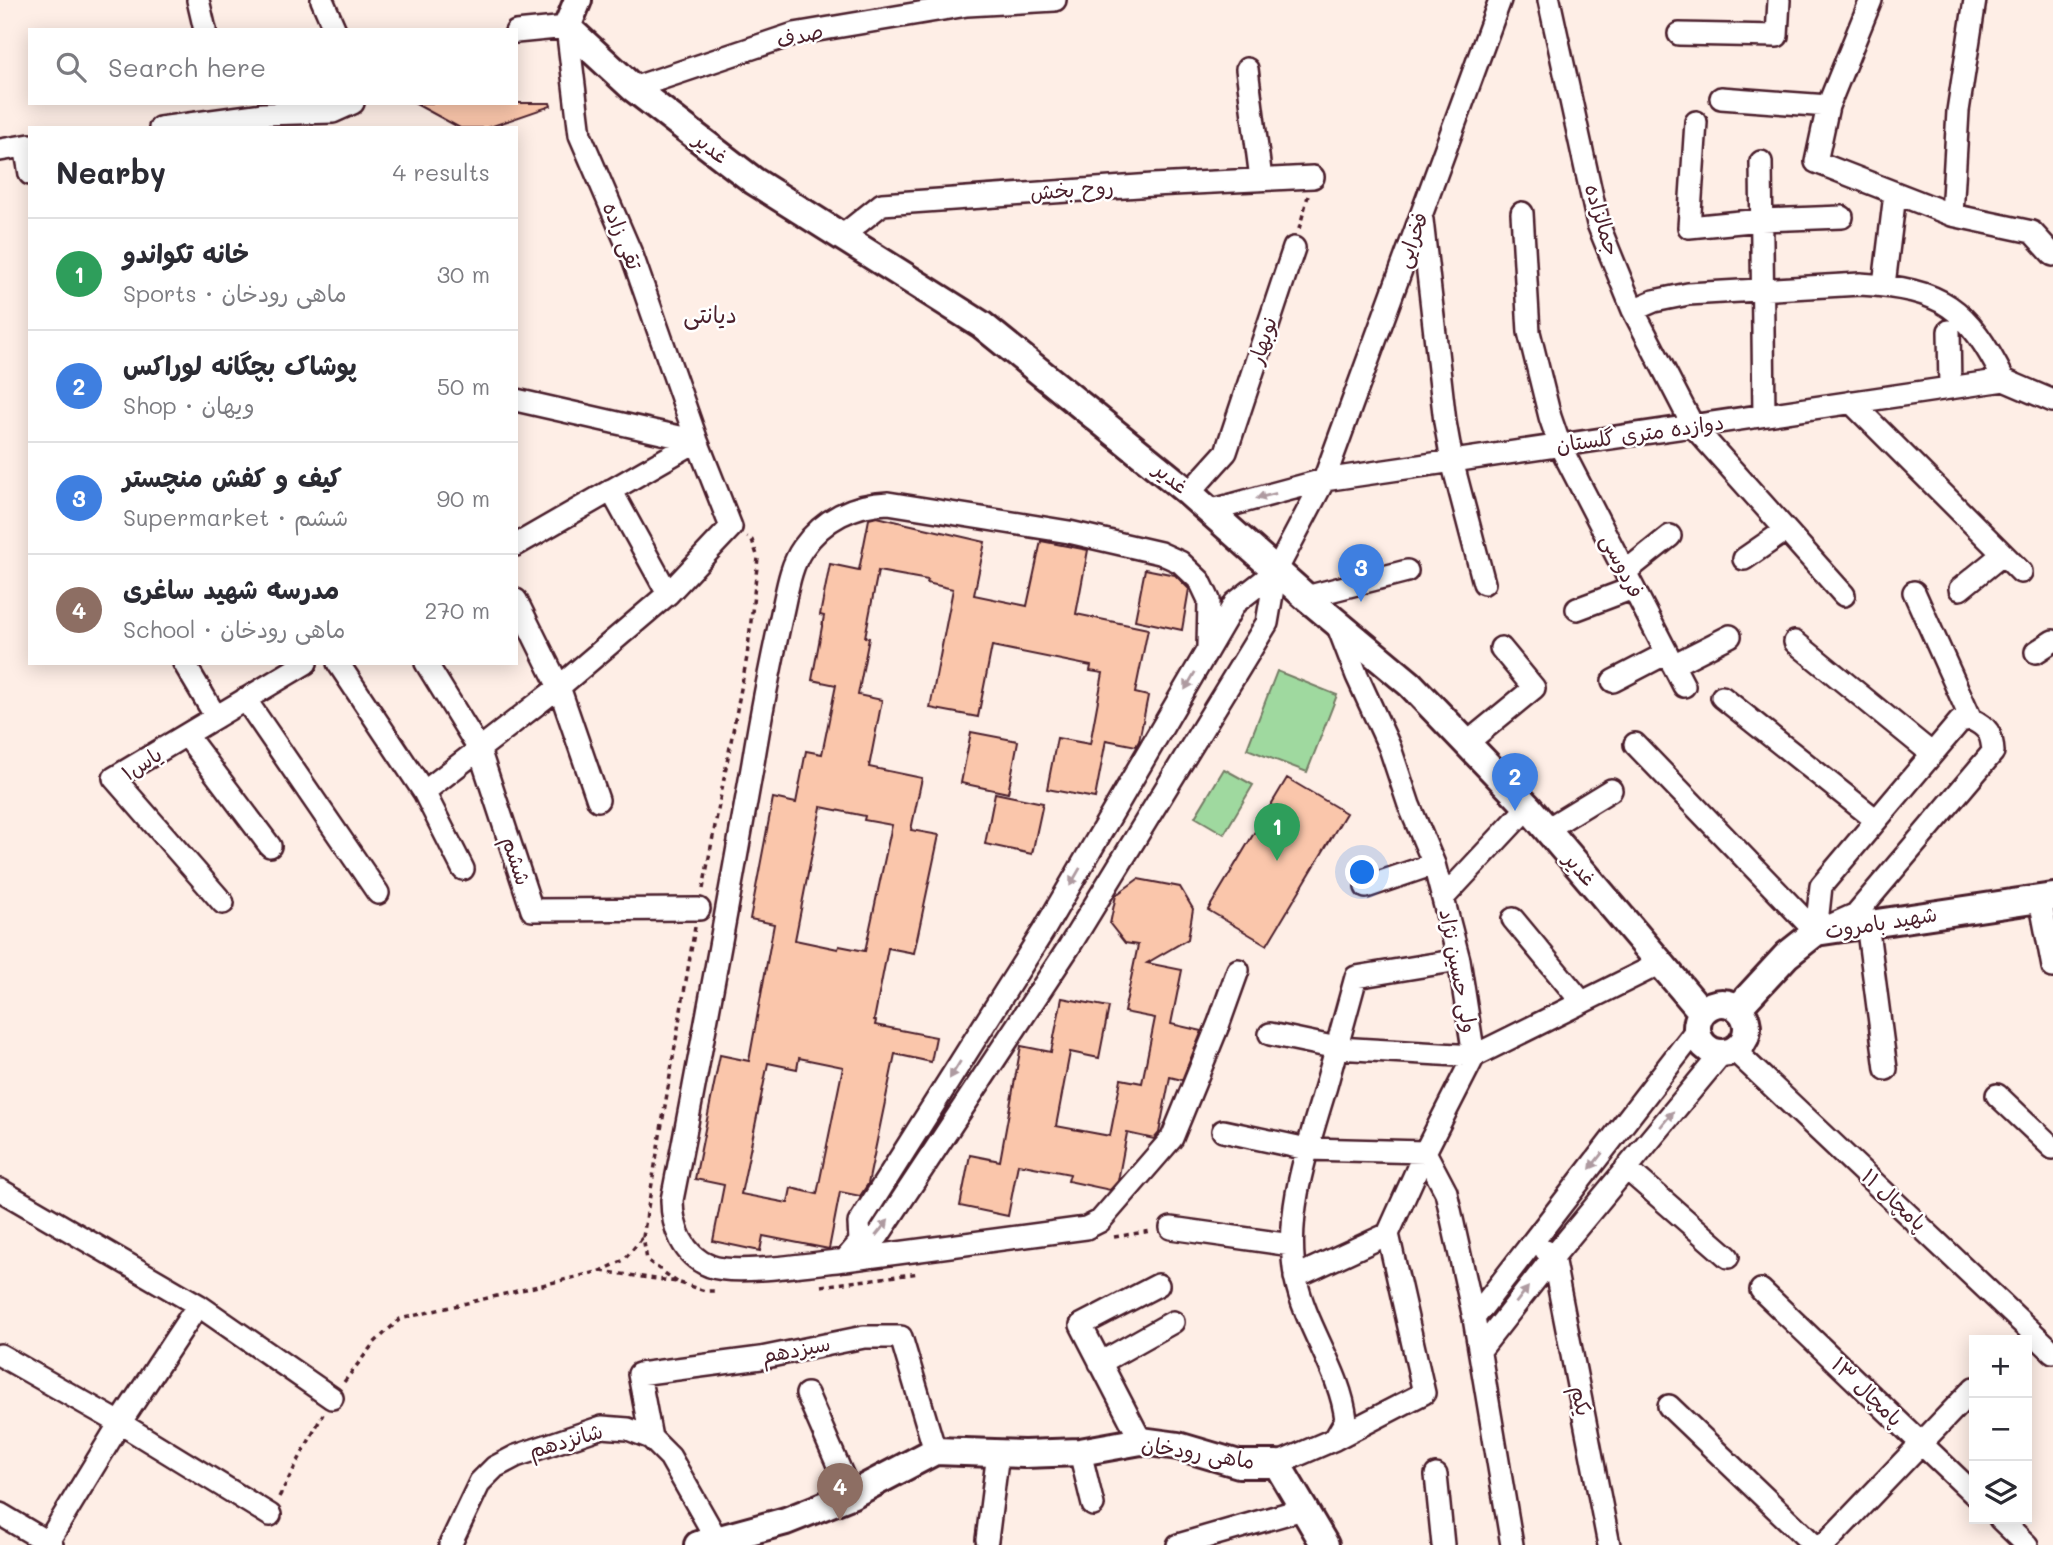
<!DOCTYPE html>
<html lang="en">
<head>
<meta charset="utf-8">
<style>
	body { margin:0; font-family:Mali,"Playpen Sans Arabic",sans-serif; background:#f2f2f3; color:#2b2b33 }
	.controls { position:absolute; right:21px; bottom:21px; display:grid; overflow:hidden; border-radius:0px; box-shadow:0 4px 18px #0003 }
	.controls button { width:63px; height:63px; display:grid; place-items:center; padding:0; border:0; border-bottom:2px solid #e1e1e2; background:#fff; color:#2b2b33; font:35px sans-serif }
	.you { position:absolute; left:1363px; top:873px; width:24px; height:24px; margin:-18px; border:5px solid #fff; border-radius:50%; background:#1a73e8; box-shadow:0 0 0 10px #1a73e833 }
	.badge { display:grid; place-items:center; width:46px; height:46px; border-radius:50%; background:#4a1f2b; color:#fff; font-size:23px; font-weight:700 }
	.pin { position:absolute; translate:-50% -58px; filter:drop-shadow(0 2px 4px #0008) }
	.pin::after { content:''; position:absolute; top:37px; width:24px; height:21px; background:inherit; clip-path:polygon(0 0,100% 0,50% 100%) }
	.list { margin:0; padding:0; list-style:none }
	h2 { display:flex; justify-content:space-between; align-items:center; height:91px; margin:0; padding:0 28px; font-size:30px }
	h2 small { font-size:23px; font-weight:400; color:#7c7c81 }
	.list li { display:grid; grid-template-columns:46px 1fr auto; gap:21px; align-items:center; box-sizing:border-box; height:112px; padding:0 28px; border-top:2px solid #e1e1e2 }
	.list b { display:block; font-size:26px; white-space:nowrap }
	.list p { margin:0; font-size:23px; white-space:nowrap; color:#7c7c81 }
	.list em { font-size:23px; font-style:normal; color:#7c7c81 }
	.icon { flex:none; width:38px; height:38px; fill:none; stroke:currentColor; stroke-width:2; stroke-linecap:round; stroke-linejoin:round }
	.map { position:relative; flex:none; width:2053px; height:1545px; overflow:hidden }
	.search { position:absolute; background:#fff; box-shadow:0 4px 18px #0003; left:28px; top:28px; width:490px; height:77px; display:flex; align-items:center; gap:18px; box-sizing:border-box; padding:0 24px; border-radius:0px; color:#7c7c81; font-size:26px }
	.panel { position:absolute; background:#fff; box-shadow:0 4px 18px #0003; left:28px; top:126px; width:490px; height:539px; border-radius:0px }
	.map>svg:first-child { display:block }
</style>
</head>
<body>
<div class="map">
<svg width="2053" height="1545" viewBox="0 0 2053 1545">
	<rect width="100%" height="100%" fill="#feeee6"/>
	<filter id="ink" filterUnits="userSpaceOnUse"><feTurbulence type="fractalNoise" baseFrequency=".0143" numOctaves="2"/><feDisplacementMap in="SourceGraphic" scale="14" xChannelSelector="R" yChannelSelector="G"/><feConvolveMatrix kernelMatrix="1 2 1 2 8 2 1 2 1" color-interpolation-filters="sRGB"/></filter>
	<g filter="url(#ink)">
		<path fill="#9fd99f" stroke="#747c65" stroke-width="2" d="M1277,671l60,24 -30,77 -60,-23z
			M1224,769l29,16 -29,49 -29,-17z"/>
		<path fill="#fac6ab" stroke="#4a1f2b" stroke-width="2" fill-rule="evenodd" d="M414,103h136l1,3 -64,22h-27z
			M877,517l108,25 -11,53 53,11 14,-65 47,9 -12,64 72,15 -13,64 13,3 -9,45 -3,5 -30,-6 -11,58 -48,-9 10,-51 33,6 13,-71 -13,-2 1,-5 -99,-20 -14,71 -48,-9 23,-119 -26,-6 1,-3 -50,-9 -13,66 4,1 -11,57 24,5 -13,67 53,11 -11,52 28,5 -25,118 -26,-5 -14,72 2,1 -1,4 61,12 -5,25 -36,-8 -27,130 -8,12 -20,-4 -11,57 -66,-13 -3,15 -47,-10 11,-56 -29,-6 25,-124 29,6 25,-137 -24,-5 23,-121 23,5 10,-52 16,3 14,-69 -24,-5 12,-64 -4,-1 10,-51 29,6 10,-51zM821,807l44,9 -1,4 28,5 -27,126 -26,-5 -1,3 -43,-9zM799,1058l44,9 -26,127 -26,-6 -3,15 -47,-9 27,-131 29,6z
			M1145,569l30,6 14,14 -7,41 -47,-10z
			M971,732l47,9 -10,52 -47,-10z
			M1287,778l59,35 -79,132 -59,-35z
			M995,793l48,10 -11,51 -47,-10z
			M1138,879l42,8 13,22 -5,30 -41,24 35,7 -11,54 31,7 -20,49 -12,-3 -11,56 -5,6 -27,-6 -9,48 -8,9 -42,-9 2,-7 -52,-10 -10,52 -48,-10 10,-51 30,6 21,-115 30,6 11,-54 47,9 -10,51 -29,-6 -14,74 54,10 11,-57 21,4 13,-65 -31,-6 14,-67 -13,-2 -15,-19 6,-29z"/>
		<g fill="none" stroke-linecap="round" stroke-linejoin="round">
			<defs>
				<path id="minor" d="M198,0l7,30
					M322,0l13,30
					M1549,0l49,224 35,86 60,116 151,169
					M1871,0l-43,106 -12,56 136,53 80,17 21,23
					M1679,34l98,2 2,-36
					M1247,69l14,110
					M633,88l161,-54 173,-29 88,-5
					M1721,98l107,8
					M1696,122l-7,105 72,-7 81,-3
					M160,128l103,-14 70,-2 20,-9
					M25,146l5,28
					M0,150l30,-5
					M1761,162l3,253
					M1522,213l7,119 21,85 10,29 124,240
					M1952,215l6,-104 17,-111
					M1422,220l23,202 7,39 32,122
					M842,236l40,-32 271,-19 160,-8
					M1884,285l11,-91
					M1633,310l21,-9 34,-7 172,-10c83,5 107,23 144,96
					M1949,331l1,57
					M516,400l181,41
					M1851,402l170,170
					M611,490l57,104
					M1189,493l37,-41 68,-204
					M1209,511l115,-31 680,-100 49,21
					M516,545l181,-104
					M1744,559l42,-29
					M1276,571l-41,32 -191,327 -185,293 1,19 18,-6 191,-289 198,-324 9,-52 48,-91 176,-480
					M1625,572l45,-36
					M1960,589l43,-35
					M1914,592l57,127
					M1306,597l101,-26
					M516,600l43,87 39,113
					M1577,609l56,-21
					M1337,624l20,52 33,72 19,57 25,59 25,96 15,96 -49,96 21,40 28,126 38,227
					M1795,642l136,111
					M2036,652l17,-11
					M184,663l32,54
					M338,663l86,129 39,77
					M426,663l53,86 53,161 167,-1
					M1673,665l57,-29
					M1613,681l54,-28
					M1722,697l154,123
					M245,699l133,194
					M1971,719c17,8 21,15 22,33l-137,162 -40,18 5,-46 139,-165z
					M187,736l83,110
					M1467,743l67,-55 -33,-40
					M1635,744l181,188
					M424,792l135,-105 109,-93 63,-67 -34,-86 -64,-183 -53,-123 -13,-108 -51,5
					M1547,829l64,-39
					M1366,887l68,-23
					M1444,897l84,-90
					M2040,899l13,68
					M223,903l-109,-125 192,-115
					M1513,919l68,82
					M1867,923l19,146
					M1270,1034l67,14 137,8 187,-93
					M1734,1050l319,302
					M1997,1095l56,53
					M1223,1131l84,18 118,3 -37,82 -93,43
					M1626,1168l102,89
					M0,1190l198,115 134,93
					M1171,1228l120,17
					M860,1242l-15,18c-30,3 -111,16 -135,6 -27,-10 -38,-39 -38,-66 29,-145 55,-291 81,-437 8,-50 18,-100 29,-150 5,-22 8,-47 21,-65 20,-29 51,-44 85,-45l181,29 91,21 20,9 20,19 9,19 -1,47
					M1546,1251l7,6 56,288
					M845,1260l241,-32 14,-7 72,-83 47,-115 19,-53
					M1761,1290l213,204
					M1474,1318l223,-289
					M1481,1349l72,-92 169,-204
					M0,1355l120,68 150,92
					M1100,1363l73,-41
					M807,1394l44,101
					M1669,1406l145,139
					M651,1438l-12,-64 122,-16 103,-21h37l34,114
					M1335,1439l89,-46 -36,-159
					M1141,1441l-60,-116 77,-40
					M1080,1452l13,53
					M1277,1464l58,-25 11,-19c-5,-48 -40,-92 -50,-140 -13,-65 12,-133 30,-194 10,-36 20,-72 30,-109l103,-17
					M1436,1475l7,70
					M0,1514l52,31
					M2000,1519l27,26
					M987,1540l11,-87
					M46,1545l74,-122 78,-118
					M450,1545l30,-63 15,-15 21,-11 86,-29 26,2 23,9 19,19 50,88
					M1178,1545l125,-36
					M1824,1545l150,-157"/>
				<path id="major" d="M578,0l-11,27 66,61 121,93 228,144 207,168 117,104 104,87 118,123 174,205
					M1697 1028a25 25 0 1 1 50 0a25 25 0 1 1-50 0Z
					M1738,1008l49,-53 29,-23 237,-35
					M698,1545l88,-24 65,-26 84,-44 89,3 56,-2 61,-11 37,5 61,18h38l48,81"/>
			</defs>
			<use href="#minor" stroke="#4a1f2b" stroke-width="26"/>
			<use href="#major" stroke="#4a1f2b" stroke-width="32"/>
			<path stroke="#4a1f2b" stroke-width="3.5" stroke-dasharray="5 5" stroke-linecap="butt" d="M1299,229l9,-33
				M703,889l44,-232 11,-99 -6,-18 -5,-3
				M1114,1237l37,-6
				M601,1271l76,11 28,9h13
				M677,1282l-30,-22 -4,-23 52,-310
				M821,1286l99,-13
				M344,1382l30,-39 26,-24 201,-48 23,-11 19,-23
				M279,1497l44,-83"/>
			<use href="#minor" stroke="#fff" stroke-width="21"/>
			<use href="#major" stroke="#fff" stroke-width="26"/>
		</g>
		<defs><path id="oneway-solid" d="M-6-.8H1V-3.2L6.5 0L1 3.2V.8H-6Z" transform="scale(1.75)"/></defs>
		<g fill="#ae9aa0">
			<use href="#oneway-solid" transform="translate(1266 496) rotate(165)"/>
			<use href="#oneway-solid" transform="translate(1190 681) rotate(120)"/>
			<use href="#oneway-solid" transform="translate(1075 877) rotate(120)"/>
			<use href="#oneway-solid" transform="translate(955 1070) rotate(122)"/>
			<use href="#oneway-solid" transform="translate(1667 1119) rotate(-50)"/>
			<use href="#oneway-solid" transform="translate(1596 1161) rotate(128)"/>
			<use href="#oneway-solid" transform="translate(882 1228) rotate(-51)"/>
			<use href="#oneway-solid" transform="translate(1522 1295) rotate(-52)"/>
		</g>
	</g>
	<g text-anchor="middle" stroke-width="5" stroke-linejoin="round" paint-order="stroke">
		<g font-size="21" fill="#4a1f2b" stroke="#fff">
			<text transform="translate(800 36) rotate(-13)" y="7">صدف</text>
			<text transform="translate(711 148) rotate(38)" y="7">غدیر</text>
			<text transform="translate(1072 190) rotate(-4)" y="7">روح بخش</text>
			<text transform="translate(1602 220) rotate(73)" y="7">جمالزاده</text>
			<text transform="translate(622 236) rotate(68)" y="7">تقی زاده</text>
			<text transform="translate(1412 240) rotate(-70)" y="7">فخرایی</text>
			<text transform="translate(1263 341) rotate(-72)" y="7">نوبهار</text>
			<text transform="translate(1640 434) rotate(-8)" y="7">دوازده متری گلستان</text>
			<text transform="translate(1171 478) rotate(39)" y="7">غدیر</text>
			<text transform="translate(1622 566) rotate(63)" y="7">فردوسی</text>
			<text transform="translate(142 764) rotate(-33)" y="7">یاس۱</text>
			<text transform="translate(516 861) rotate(72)" y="7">ششم</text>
			<text transform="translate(1580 869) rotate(49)" y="7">غدیر</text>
			<text transform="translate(1881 923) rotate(-9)" y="7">شهید بامروت</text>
			<text transform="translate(1458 971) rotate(79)" y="7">ولی حسین نژاد</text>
			<text transform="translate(1894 1200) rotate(43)" y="7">پامچال ۱۱</text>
			<text transform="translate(796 1350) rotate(-11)" y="7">سیزدهم</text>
			<text transform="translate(1867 1392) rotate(44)" y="7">پامچال ۱۳</text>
			<text transform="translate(1581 1401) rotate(79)" y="7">یکم</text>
			<text transform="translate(566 1441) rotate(-16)" y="7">شانزدهم</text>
			<text transform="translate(1198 1453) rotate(9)" y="7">ماهی رودخان</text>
		</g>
		<g font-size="23" fill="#4a1f2b" stroke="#fff">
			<text x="710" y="323">دیانتی</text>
		</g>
	</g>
</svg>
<div class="controls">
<button>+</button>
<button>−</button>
<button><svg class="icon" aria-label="layers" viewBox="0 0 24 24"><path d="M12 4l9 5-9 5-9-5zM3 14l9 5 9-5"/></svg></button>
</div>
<div class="you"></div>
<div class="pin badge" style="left:1277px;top:861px;background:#2e9e5b">1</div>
<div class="pin badge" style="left:1515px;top:811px;background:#3f7fe0">2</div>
<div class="pin badge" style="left:1361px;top:602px;background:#3f7fe0">3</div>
<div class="pin badge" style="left:840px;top:1521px;background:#8d6e63">4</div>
<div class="search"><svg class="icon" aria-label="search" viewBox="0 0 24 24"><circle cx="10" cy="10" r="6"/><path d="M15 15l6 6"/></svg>Search here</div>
<section class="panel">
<h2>Nearby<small>4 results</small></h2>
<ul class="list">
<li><span class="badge" style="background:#2e9e5b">1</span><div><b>خانه تکواندو</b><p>Sports · ماهی رودخان</p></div><em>30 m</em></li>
<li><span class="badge" style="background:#3f7fe0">2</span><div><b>پوشاک بچگانه لوراکس</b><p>Shop · ویهان</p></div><em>50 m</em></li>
<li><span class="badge" style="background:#3f7fe0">3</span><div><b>کیف و کفش منچستر</b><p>Supermarket · ششم</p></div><em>90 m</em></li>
<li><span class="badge" style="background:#8d6e63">4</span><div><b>مدرسه شهید ساغری</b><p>School · ماهی رودخان</p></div><em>270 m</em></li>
</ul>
</section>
</div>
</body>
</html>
